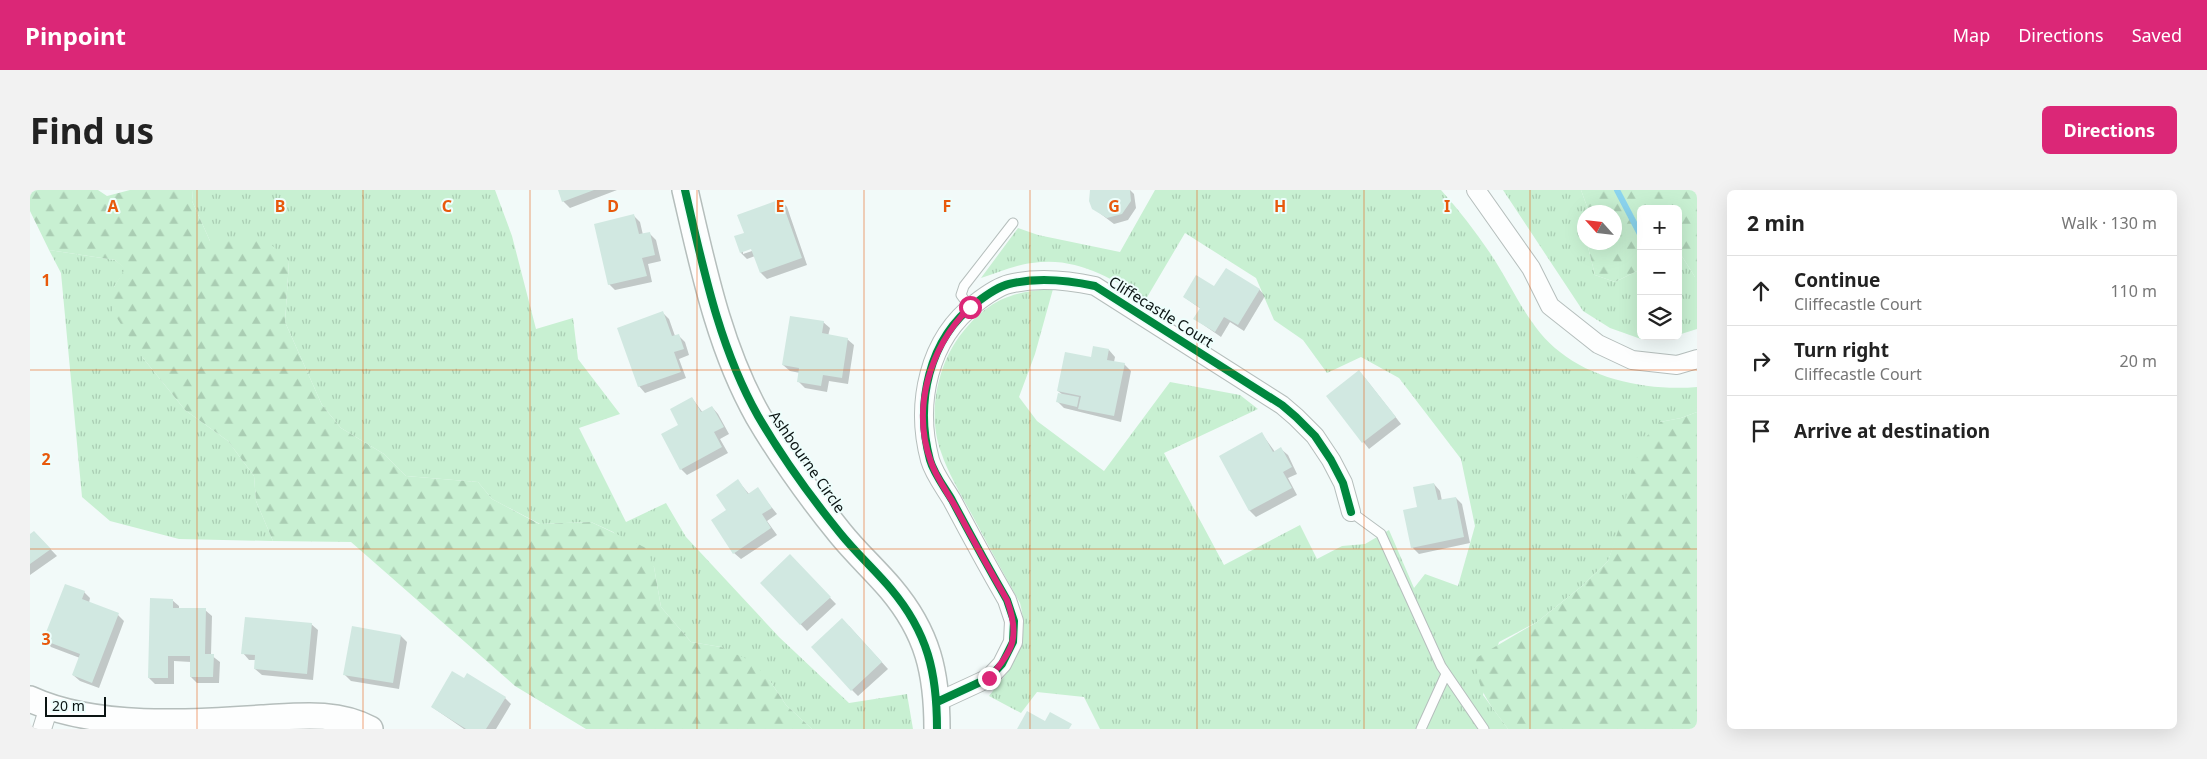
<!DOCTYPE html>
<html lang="en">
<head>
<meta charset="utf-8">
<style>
	body { margin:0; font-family:"Noto Sans",sans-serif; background:#f2f2f2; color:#222 }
	.controls { position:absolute; right:15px; top:15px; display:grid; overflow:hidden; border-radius:8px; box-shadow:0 5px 20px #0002 }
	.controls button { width:45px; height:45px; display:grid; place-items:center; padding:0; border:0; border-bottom:1px solid #e0e0e0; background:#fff; color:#222; font:25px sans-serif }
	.compass { position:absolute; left:1547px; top:15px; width:45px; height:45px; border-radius:50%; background:#fff; box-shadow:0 5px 20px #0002; rotate:297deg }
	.scale { position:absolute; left:15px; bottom:12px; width:61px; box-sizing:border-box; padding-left:5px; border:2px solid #0b1413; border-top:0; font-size:14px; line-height:18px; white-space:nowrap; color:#0b1413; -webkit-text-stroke:4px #eefefc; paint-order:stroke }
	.stop { position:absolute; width:15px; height:15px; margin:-11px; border:4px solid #db2777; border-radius:50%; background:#fff }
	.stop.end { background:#db2777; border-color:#fff; box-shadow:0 1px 5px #0008 }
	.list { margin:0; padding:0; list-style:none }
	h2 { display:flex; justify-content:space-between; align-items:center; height:65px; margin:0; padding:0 20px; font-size:21px }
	h2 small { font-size:16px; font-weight:400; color:#767676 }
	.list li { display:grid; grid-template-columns:32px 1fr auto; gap:15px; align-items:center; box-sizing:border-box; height:70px; padding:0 20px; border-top:1px solid #e0e0e0 }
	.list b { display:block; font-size:19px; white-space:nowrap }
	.list p { margin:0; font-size:16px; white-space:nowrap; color:#767676 }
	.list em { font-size:16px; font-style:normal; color:#767676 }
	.icon { flex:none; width:28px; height:28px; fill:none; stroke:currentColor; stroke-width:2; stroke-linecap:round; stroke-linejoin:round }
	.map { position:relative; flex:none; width:1667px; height:539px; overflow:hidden; border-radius:8px }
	header { display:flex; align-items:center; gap:30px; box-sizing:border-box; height:70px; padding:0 25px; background:#db2777; color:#fff }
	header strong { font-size:24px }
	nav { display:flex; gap:28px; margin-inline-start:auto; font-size:18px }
	.intro { display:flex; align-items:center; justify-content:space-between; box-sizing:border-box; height:120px; padding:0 30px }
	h1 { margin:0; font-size:35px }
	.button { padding:12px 22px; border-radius:8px; background:#db2777; color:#fff; font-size:18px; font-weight:700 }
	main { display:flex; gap:30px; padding:0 30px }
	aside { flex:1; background:#fff; border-radius:8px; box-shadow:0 5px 20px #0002 }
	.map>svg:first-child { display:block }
</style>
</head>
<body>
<header>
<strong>Pinpoint</strong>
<nav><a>Map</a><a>Directions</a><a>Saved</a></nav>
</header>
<div class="intro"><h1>Find us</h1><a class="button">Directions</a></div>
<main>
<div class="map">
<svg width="1667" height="539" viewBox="0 0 1667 539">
	<defs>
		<pattern id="grass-tufts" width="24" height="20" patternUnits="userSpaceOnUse" patternTransform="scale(1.25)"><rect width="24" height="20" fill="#c8f0d2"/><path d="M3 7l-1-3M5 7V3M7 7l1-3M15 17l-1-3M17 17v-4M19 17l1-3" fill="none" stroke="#aacdb3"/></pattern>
		<pattern id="forest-firs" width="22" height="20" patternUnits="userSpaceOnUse" patternTransform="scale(1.25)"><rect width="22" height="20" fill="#c8f0d2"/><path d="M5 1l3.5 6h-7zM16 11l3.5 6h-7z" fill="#aacdb3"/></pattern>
	</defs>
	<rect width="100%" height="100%" fill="#f2faf9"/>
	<path fill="url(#grass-tufts)" d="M163,0h302l17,46 24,93 37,-11 5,41 42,55 -41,14 47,94 40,-19 20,34 93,100 70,66 58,-9 6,35h-101l-26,-24 -16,-24 -49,-34 -30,-5 -30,-35 -7,-40 -41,-35 -22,-10 -51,2 -48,-25 -14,-17 -72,-6 -22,-22 -43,-26 -19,-23 -37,-83 4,-61 -79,-20 -18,-40z
		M1125,0h286c18,20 34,41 49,63 22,32 38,75 70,99 36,29 92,39 137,35v25l-16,6 -21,4 -52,139 -26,25 -45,36 -38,20 -16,53 25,34h-408l-16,-32 -47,-5 -16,21 -32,-17c24,-30 42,-52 31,-93 -17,-30 -33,-60 -49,-90 -11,-20 -23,-40 -30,-61 -14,-37 -4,-88 21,-119 26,-33 50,-42 91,-44l-18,65 -16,43 18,24 67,50 66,-89 70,13 18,14 -94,44 60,112 76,-40 17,34 25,-13 23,-2 24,-14 25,58 11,-14 33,12 17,-60 -14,-67 -62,-81 -38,-21 -34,16 -24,-33 -29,-20 -18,-42 -71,-45 -39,66c-36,-21 -70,-43 -114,-36 -17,2 -35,10 -51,15l37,-50 20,7 82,17z
		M1473,0h78l8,22h-5v30l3,1 8,32 20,7 26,-13v67h34l-34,3 -31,-11 -27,-17z
		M19,60l66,10 11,9 -12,18 29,71 42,52 43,31 26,35 2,25 17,40 -94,-2 -69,-18 -28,-24 -21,-224z
		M1648,60l17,27h2v52l-19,6z"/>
	<path fill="url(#forest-firs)" d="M0,0h68l9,6 23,-6h63l-1,11 18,40 55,-2 24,22 -4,61 37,83 19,23 43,26 22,22 72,6 14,17 47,25 52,-2 55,26 8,19 7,40 30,35 30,5 32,15 17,19 16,24 26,24h-226l-71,-43 -164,-144 -78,-1 -17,-40 -2,-25 -26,-35 -43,-31 -42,-52 -30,-46 1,-25 11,-18 -10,-9 -66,-10 -19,-39z
		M1551,0h116v87h-2l-17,-27v-41h-37v60l-26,13 -20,-7 -8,-32 27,-1v-30h-25z
		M1667,222v317h-189c-18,-25 -32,-39 -32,-71l61,-36 45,-36 26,-25 14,-42 9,-48 16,-35 13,-14 21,-4z"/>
	<path fill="#0003" fill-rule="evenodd" d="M529,0h58l-47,18 -7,-7z
		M1062,0h38l4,4 2,14 -8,12 -14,4 -21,-16z
		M751,10l6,7 20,58 -40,14 -6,-6 -6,-17 -8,3 -6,-6 5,-19zM727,56l1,3 -15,5v-3z
		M604,26l6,6 3,13 6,-2 7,7 5,21 -13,3 4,18 -37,8 -6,-6z
		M1229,99l6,7 -21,35 -14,-9 -9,15 -26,-18 6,-10 -17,-12z
		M633,123l6,6 6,17 3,-1 7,7 4,13 -10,4 7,19 -41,15 -6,-7z
		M793,132l7,6 -2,8 19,3 7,6 -6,39 -19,-3 -2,11 -22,-4 -6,-6 1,-9 -10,-2 -7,-6z
		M1079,160l6,7 -1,5 10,2 7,7 -10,51 -57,-14 -6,-6 5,-7 -5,-4 34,-33z
		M1335,188l36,46 -32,25 -42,-53z
		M662,208l11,15 9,-6 6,7 11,20 -9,5 8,14 -41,22 -6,-6 -1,-44z
		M1232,244l13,18 6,-3 7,6 9,19 -9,4 9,17 -41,22 -6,-6 -29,-55z
		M708,291l11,13 8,-5 20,25 -10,7 10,14 -36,24 -7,-6 -6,-43z
		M1404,294l6,7 2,10 14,-3 6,6 8,39 -51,11 -7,-7 6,-39z
		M4,342l23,24 -27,19v-39z
		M760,366l46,48 -29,27 -45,-48z
		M54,402l6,6 -1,5 29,12 6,6 -25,67 -19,-7 -7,-6 7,-17 -29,-11 -6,-7z
		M142,410l7,6v3l26,1 7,6 -1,39 9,7 -1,21h-22l-6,-6v-15l-17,-1v23h-19l-6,-6z
		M281,434l7,6 -5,50 -51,-5 -7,-6 1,-9h-7l-6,-7z
		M819,436l39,43 -30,27 -6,-6z
		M323,438l48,8 6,6 -8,47 -48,-8 -7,-7z
		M434,490l41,18 6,6 -15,25h-32l-32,-22z"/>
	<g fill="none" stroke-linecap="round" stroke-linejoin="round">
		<path stroke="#8bd4ee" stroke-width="6" d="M1587,0l24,46"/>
	</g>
	<path fill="#d1e8e1" d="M528,0h36l-32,12z
		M1060,0h40l1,11 -9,13 -15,4 -15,-9 -3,-8z
		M751,9l21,59 -42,15 -9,-24 -11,4 -6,-17 10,-3 -7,-18z
		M604,24l5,20 11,-2 5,23 -13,3 5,18 -39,9 -14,-61z
		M1196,78l34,21 -22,36 -14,-8 -9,15 -22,-13 7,-11 -17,-11 13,-22 18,11z
		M633,121l9,25 7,-2 5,15 -10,3 7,20 -43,15 -21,-59z
		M760,126l34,5 -2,12 26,5 -6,40 -19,-3 -2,11 -24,-4 2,-14 -17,-3z
		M1063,156l16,3 -2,11 18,3 -11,53 -36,-7 3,-13 -24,-5 8,-39 26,5z
		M1329,180l37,47 -34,26 -36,-47z
		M1028,203l21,4 -2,10 -21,-5z
		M662,207l9,15 11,-6 12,21 -10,5 8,15 -42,23 -19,-36 17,-9 -8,-16z
		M1232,242l11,20 8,-5 11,20 -9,5 9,16 -43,23 -30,-55z
		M708,289l10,15 10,-7 14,21 -10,6 9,14 -38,26 -22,-34 15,-10 -10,-15z
		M1404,293l4,17 18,-3 8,40 -53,11 -8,-38 14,-3 -4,-20z
		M4,341l17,18 -21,15v-30z
		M760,364l41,43 -31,28 -40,-42z
		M35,394l20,7 -3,8 37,14 -27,70 -20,-8 8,-21 -37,-14z
		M120,408l23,1v9h33l-1,46h9l-1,23h-23v-21h-22v22h-20z
		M215,427l67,6 -5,51 -53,-5 1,-14 -14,-1z
		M812,428l40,44 -31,29 -40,-44z
		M322,436l49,9 -8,48 -50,-8z
		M422,481l12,7 3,-5 39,24 -20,32h-20l-35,-22z
		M997,521l18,10 5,-9 22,12 -3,5h-52z"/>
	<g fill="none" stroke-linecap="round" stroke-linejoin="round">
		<defs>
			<path id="lane" d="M940,117l-9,-12 3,-9 49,-63
				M1321,322l30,22 60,132 43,63
				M1391,539l25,-55"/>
			<path id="street" d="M1446,0l55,78 19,38 48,38 34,16 45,5 20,-6
				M907,512l52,-24 13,-14 11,-22 1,-21 -7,-21c-19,-33 -37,-66 -55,-100 -7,-12 -18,-26 -22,-40 -15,-56 -2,-121 46,-157 9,-7 21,-16 33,-19 28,-7 58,-4 86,2l187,119 14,12 19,19 16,24 12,23 8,29
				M12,539l6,-19"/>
			<path id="secondary" d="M655,0c18,77 34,157 73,226 24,41 52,80 82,117 16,20 35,37 51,56 37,44 46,84 46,140
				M0,509c65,30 160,24 232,19 37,-2 75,-7 108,11"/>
		</defs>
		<use href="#lane" stroke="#b5bebc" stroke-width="11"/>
		<use href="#street" stroke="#b5bebc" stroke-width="20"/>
		<use href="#secondary" stroke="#b5bebc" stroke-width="28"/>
		<use href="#lane" stroke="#fdfefe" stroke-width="9"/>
		<use href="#street" stroke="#fdfefe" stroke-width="18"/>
		<use href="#secondary" stroke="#fdfefe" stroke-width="25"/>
		<defs>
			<path id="cycleway" d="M655,0c18,77 34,157 73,226 24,41 52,80 82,117 16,20 35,37 51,56 37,44 46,84 46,140
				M907,512l52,-24 13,-14 11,-22 1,-21 -7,-21c-19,-33 -37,-66 -55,-100 -7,-12 -18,-26 -22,-40 -15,-56 -2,-121 46,-157 9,-7 21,-16 33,-19 28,-7 58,-4 86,2l187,119 14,12 19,19 16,24 12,23 8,29"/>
		</defs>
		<use href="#cycleway" stroke="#eefefc" stroke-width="11"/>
		<use href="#cycleway" stroke="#00873e" stroke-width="8"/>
	</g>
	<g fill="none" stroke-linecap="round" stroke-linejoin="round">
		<path stroke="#db2777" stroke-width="6" d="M940,117c-40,40 -59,101 -39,155 5,15 16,30 24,44 17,32 34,63 52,94 13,36 7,50 -18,78"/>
	</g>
	<path fill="none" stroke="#e8590c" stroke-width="1" stroke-opacity="0.55" d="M167,0v539M333,0v539M500,0v539M667,0v539M834,0v539M1000,0v539M1167,0v539M1334,0v539M1500,0v539M0,180h1667M0,359h1667"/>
	<g text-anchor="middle" stroke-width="4" stroke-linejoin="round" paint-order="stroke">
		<g font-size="15" fill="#0b1413" stroke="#eefefc">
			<text transform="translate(1131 122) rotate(32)" y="5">Cliffecastle Court</text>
			<text transform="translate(777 272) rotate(55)" y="5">Ashbourne Circle</text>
		</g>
	</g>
	<g font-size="16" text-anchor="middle" font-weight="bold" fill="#e8590c" stroke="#eefefc" stroke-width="4" stroke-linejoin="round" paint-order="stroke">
		<text x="83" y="22">A</text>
		<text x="250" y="22">B</text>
		<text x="417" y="22">C</text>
		<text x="583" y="22">D</text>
		<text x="750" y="22">E</text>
		<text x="917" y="22">F</text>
		<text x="1084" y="22">G</text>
		<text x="1250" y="22">H</text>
		<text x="1417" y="22">I</text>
		<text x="16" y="96">1</text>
		<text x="16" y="275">2</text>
		<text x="16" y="455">3</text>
	</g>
</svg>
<div class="controls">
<button>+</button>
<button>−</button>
<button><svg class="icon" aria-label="layers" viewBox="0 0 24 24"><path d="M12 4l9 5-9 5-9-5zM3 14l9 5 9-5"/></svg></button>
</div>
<svg class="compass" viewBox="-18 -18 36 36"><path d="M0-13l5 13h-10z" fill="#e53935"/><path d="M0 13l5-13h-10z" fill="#767676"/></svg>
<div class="scale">20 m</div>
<div class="stop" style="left:940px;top:117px"></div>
<div class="stop end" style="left:959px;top:488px"></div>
</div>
<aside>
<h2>2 min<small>Walk · 130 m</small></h2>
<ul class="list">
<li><svg class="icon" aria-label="ahead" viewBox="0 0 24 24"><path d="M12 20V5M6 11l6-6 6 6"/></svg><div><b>Continue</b><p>Cliffecastle Court</p></div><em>110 m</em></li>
<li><svg class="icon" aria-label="right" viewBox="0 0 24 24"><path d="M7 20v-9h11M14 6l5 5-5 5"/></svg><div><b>Turn right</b><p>Cliffecastle Court</p></div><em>20 m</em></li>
<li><svg class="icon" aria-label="arrive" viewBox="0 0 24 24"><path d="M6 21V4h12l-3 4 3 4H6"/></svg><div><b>Arrive at destination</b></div></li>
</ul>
</aside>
</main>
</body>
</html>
